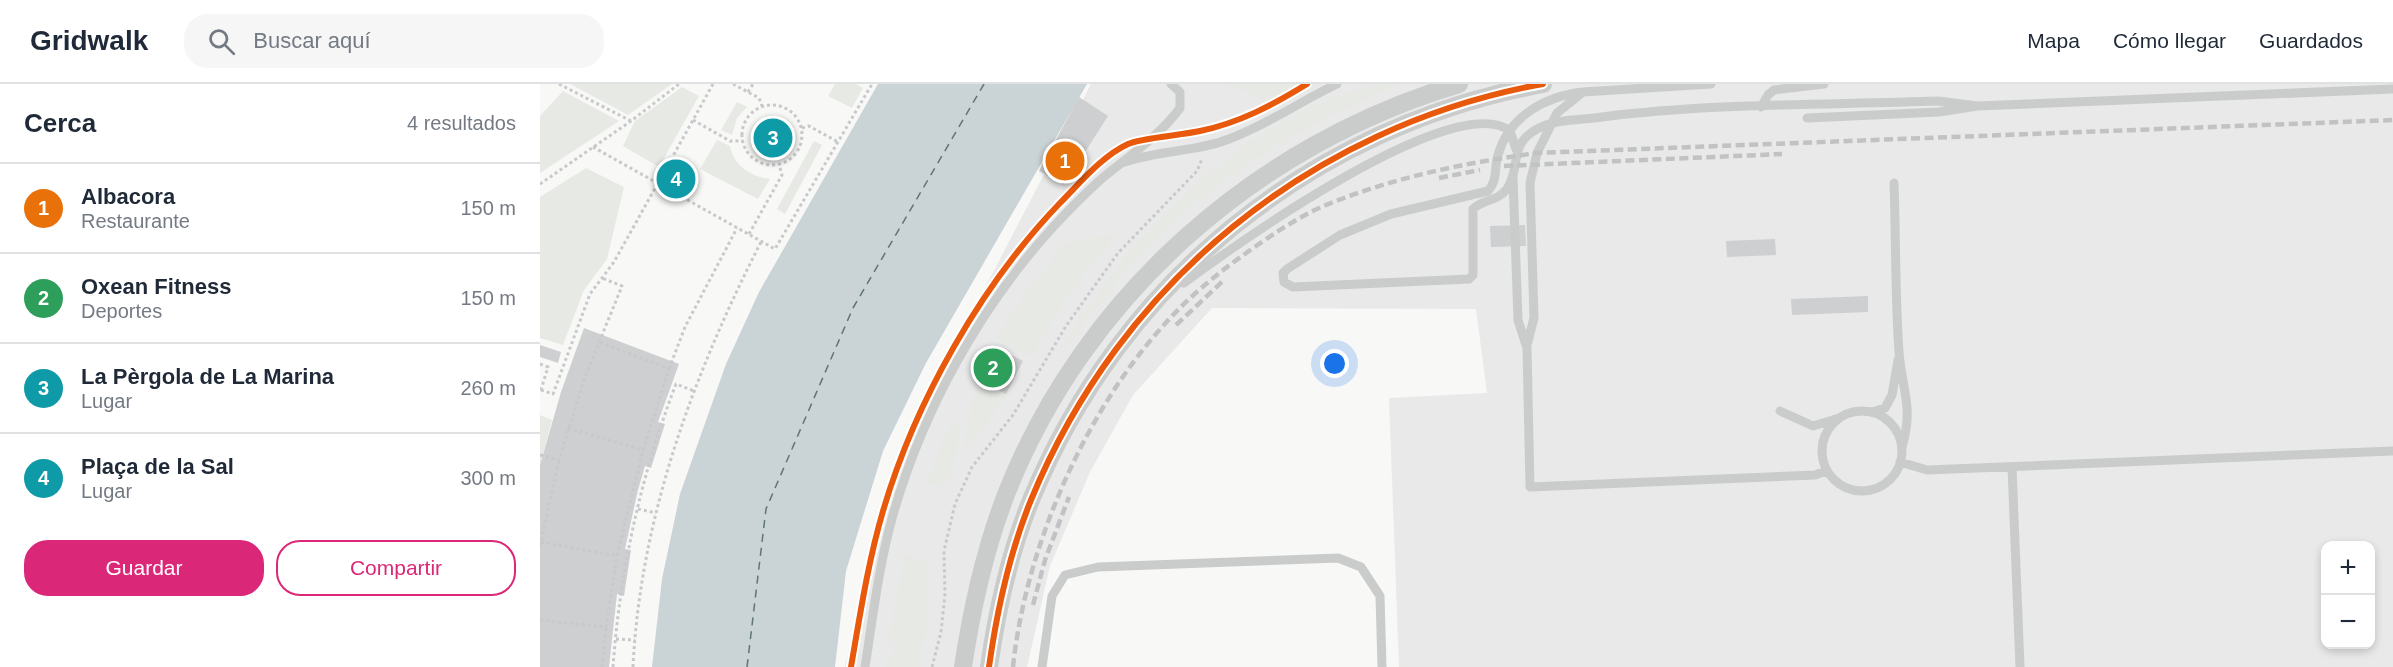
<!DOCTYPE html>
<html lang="es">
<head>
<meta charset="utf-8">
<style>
	body { margin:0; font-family:Helvetica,sans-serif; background:#f6f6f7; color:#1f2937 }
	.controls { position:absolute; right:18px; bottom:18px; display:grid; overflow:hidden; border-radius:12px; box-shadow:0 3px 9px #0003 }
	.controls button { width:54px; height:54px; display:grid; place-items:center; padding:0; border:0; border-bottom:2px solid #e0e1e3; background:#fff; color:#1f2937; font:30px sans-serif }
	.you { position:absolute; left:795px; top:280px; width:21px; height:21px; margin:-15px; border:4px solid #fff; border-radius:50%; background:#1a73e8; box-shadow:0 0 0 9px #1a73e833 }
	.badge { display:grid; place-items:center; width:39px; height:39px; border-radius:50%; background:#db2777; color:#fff; font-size:20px; font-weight:700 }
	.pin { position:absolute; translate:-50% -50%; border:3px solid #fff; box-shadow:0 2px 6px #0006 }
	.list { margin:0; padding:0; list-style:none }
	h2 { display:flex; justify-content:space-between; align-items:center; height:78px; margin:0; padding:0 24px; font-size:26px }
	h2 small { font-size:20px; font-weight:400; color:#747a83 }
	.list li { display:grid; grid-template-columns:39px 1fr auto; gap:18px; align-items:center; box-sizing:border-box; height:90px; padding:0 24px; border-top:2px solid #e0e1e3 }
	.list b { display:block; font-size:22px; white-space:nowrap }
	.list p { margin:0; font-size:20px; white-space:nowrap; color:#747a83 }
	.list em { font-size:20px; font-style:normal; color:#747a83 }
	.actions { display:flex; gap:12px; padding:18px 24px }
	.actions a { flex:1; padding:14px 0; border:2px solid #db2777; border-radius:24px; text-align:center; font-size:21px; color:#db2777 }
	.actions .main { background:#db2777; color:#fff }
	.icon { flex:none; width:33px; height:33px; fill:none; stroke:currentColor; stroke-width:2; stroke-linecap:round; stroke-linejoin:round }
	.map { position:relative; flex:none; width:1853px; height:583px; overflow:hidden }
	header { display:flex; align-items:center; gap:36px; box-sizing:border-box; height:84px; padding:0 30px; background:#fff; border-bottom:2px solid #e0e1e3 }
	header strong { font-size:28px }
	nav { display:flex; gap:33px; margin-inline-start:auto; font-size:21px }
	.search { width:420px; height:54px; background:#f6f6f7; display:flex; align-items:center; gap:15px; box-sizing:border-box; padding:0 21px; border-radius:24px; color:#747a83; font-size:22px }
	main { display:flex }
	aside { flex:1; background:#fff }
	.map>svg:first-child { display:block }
</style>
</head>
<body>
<header>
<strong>Gridwalk</strong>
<div class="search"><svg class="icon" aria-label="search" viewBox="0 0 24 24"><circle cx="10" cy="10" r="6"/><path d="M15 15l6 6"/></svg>Buscar aquí</div>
<nav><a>Mapa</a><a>Cómo llegar</a><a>Guardados</a></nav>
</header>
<main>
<aside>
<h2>Cerca<small>4 resultados</small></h2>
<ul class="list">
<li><span class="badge" style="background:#e8710a">1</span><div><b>Albacora</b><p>Restaurante</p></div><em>150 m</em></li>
<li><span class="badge" style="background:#2e9e5b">2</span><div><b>Oxean Fitness</b><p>Deportes</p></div><em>150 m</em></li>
<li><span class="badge" style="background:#0f9aa8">3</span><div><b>La Pèrgola de La Marina</b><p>Lugar</p></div><em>260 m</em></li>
<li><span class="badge" style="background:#0f9aa8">4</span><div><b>Plaça de la Sal</b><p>Lugar</p></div><em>300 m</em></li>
</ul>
<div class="actions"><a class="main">Guardar</a><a>Compartir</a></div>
</aside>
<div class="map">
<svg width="1853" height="583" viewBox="0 0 1853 583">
	<rect width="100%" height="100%" fill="#f8f8f7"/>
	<path fill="#e8e9e8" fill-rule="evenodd" d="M551,0h1302v583h-994l-10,-269 98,-5 -11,-84 -264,-1 -79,87 -43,77 -40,94 -23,101h-182l35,-156 16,-52zM1786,462h44v98h-44z"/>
	<path fill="#e7e9e5" d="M30,0h102l-44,31z
		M295,0h21l7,4 -11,20 -24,-12z
		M686,0h76l-39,21 -4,-8z
		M837,0h23c-49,21 -97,44 -142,73 -89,58 -161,140 -218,230l36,-62 41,-57 23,-29 49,-48 57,-48 69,-39z
		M142,3l17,9 -40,71 -36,-21 12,-25z
		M23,7l56,30 -79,52v-57z
		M197,18l10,5 -10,11 -5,17 -11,-5z
		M177,56l13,6c3,19 21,31 40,33l-12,20 -58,-30z
		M274,57l8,4 -37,69 -8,-5z
		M46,84l38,19 -17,72 -23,31 -21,55 -23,-7v-141z
		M577,149l-47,60 -39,64 -36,-18 31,-46 39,-49z
		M437,294l31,17 -45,58z
		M0,331l12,5 -12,45z
		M421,338l-9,50 -8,16 -17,-5 24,-60z
		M365,470l24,9 -1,60 -10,44h-32l1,-11h7l1,-12 -7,-1z"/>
	<path fill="#cad3d5" d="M338,0h209l-161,279 -43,88 -37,120 -11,96h-183l10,-88 18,-85 46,-130 33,-72z"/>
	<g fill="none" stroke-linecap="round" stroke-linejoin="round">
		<path stroke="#60747a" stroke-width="1.5" stroke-dasharray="8 6" stroke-linecap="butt" d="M207,583l19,-158 87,-201 131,-224"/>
	</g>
	<path fill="#cecfd0" d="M539,13l29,19 -44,69 -25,-14z
		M215 54a17 17 0 1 1 34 0a17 17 0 1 1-34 0Z
		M985,141l1,21 -35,1 -1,-21z
		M1235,155l1,16 -49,2 -1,-16z
		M1328,212v16l-76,3 -1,-16z
		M44,244l95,36 -21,58 7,2 -14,44 -6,-2 -7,24 -13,59 6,1 -7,46 -7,-2 -8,73h-69v-202l21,-73z
		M0,261l21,7 -3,11 -18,-6z
		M458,264l25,13 -17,33 -25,-13z"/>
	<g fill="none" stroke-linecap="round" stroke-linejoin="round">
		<path stroke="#c8c9ca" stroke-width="3" stroke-dasharray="3 3" stroke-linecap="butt" d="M19,0l72,37
			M193,0l26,14 3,8
			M208,8l5,-8
			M202 51a30 30 0 1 1 60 0a30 30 0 1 1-60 0Z
			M153,36l37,21h13
			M262,44l7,-2 29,16
			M53,63l182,102 97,-165
			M0,100l91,-63 48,-37
			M209,150l33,-59 -3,-11
			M0,280l8,3 -8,26
			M129,285l16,-42 52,-99
			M1,306l12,4 37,-100 24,-32 99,-178
			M28,344l75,22 26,-81 -70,-27
			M0,371l19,5 26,-83 37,-91 -20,-8
			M98,425l18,4
			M1,458l76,14 26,-106
			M0,462l19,-86
			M0,536l66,7 11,-71
			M76,555l19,1
			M62,583l4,-40
			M73,583c7,-97 28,-192 63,-283l18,7
			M93,583c7,-149 61,-294 128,-425
			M392,583l9,-35 4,-38 -1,-43 11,-47 17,-37 41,-52 53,-89 52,-73 79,-82 5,-12"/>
		<path stroke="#cacccc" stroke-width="9" d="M1043,8c-37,4 -74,24 -85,63 -4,13 0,25 -10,36l-97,23 -51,21 -53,34 -4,4 1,9 9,5 176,-8 4,-4v-66c9,-10 24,-7 34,-20 15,-23 0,-45 32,-61 17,-9 44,-8 63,-11 109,-14 225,-12 336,-16l39,5
			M1221,23l7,-12 6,-5 50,-6
			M1267,34l132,-6 38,-6 416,-17
			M585,78c34,-12 71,-10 104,-23 38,-14 72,-38 108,-55
			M973,94l5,142 9,28 3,139 285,-12 11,-4
			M1354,99c2,56 1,113 5,169 3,39 15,54 3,95
			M644,199c50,-37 270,-195 326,-152l6,18
			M987,261l7,-27 -4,-135 7,-30 20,-40 26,-21 128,-8
			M1282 367a40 40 0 1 1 80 0a40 40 0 1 1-80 0Z
			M1240,327l33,15 23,-7
			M1332,328l13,-4 7,-13 6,-35
			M1360,378l27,8 466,-19
			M1472,383l8,200
			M325,583c8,-51 14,-103 28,-152 30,-105 87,-208 161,-289 16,-17 33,-35 52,-51 25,-20 55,-41 74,-67v-16l-9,-8
			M502,583l10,-71 13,-21 33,-8 240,-9 23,9 19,29 2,71"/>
		<path stroke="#cacccc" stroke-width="18" d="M423,583c9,-60 22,-119 44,-175 78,-197 250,-348 452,-408
			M449,583c8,-57 20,-113 42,-167 89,-217 280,-374 512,-416"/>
		<path stroke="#c0c2c3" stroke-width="4.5" stroke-dasharray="9 4.5" stroke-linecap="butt" d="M964,82l278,-12
			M899,94l41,-8
			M636,241l48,-45
			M493,521l12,-45 24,-63
			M473,583c12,-117 71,-254 150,-341 28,-32 61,-58 96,-82 22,-15 43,-29 67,-39 69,-28 138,-42 211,-52l856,-33"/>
		<defs>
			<path id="cycleway" d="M311,583c9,-52 17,-105 32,-156 32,-109 98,-226 177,-308 20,-20 42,-47 68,-59 12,-6 55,-9 72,-13 39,-8 73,-26 107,-47
				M449,583c8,-57 20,-113 42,-167 89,-217 280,-374 512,-416"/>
		</defs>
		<use href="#cycleway" stroke="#fff" stroke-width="10"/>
		<use href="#cycleway" stroke="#e8590c" stroke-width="6"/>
	</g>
</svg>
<div class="controls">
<button>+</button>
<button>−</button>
</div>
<div class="you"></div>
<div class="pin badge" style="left:525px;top:77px;background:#e8710a">1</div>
<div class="pin badge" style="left:453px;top:284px;background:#2e9e5b">2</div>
<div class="pin badge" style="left:233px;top:54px;background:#0f9aa8">3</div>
<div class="pin badge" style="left:136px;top:95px;background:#0f9aa8">4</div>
</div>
</main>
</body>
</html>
